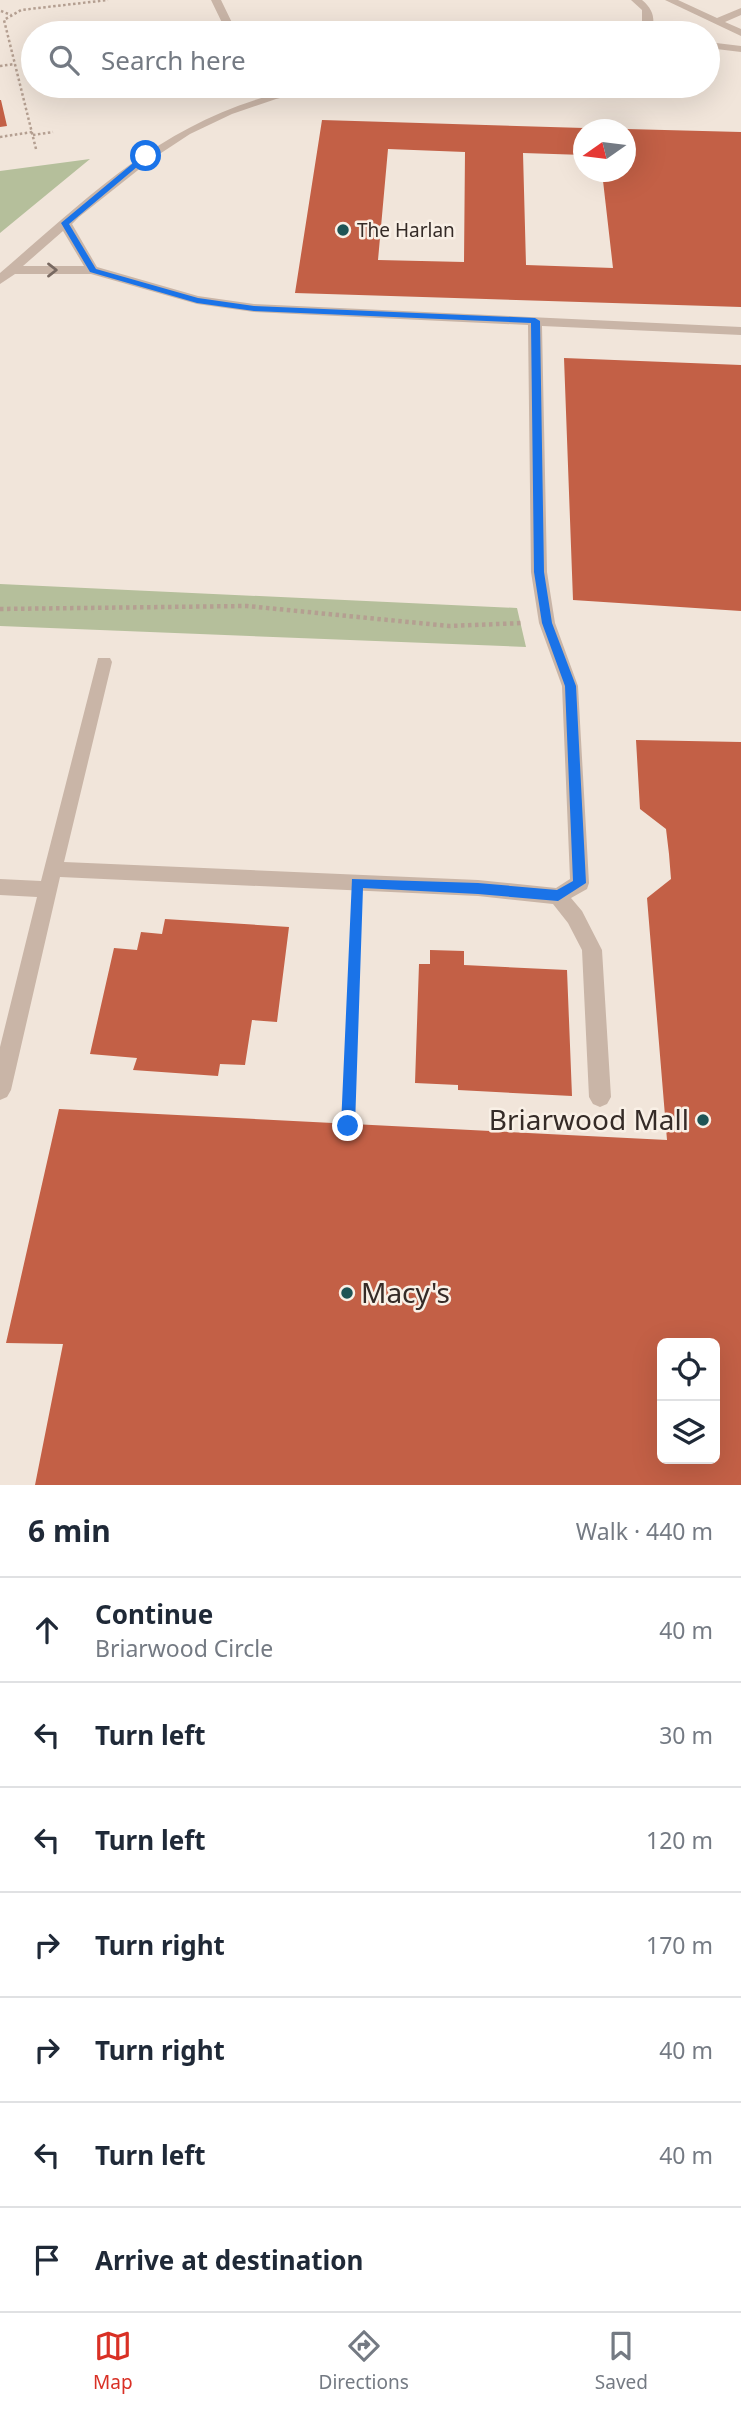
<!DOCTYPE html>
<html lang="en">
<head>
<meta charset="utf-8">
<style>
	body { margin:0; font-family:"Noto Sans",sans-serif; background:#f6f6f7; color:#1f2937 }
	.controls { position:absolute; right:21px; bottom:21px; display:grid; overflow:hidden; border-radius:10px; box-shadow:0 7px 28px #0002 }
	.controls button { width:63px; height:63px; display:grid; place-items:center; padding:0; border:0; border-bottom:2px solid #e0e1e3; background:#fff; color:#1f2937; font:35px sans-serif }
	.compass { position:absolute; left:573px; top:119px; width:63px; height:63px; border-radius:50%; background:#fff; box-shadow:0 7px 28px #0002; rotate:256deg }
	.stop { position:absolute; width:21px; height:21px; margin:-16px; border:5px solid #1a73e8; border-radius:50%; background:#fff }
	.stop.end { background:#1a73e8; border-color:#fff; box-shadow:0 2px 7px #0008 }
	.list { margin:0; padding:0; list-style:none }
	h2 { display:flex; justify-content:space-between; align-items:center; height:91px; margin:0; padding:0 28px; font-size:30px }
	h2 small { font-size:23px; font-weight:400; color:#747a83 }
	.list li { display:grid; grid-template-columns:46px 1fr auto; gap:21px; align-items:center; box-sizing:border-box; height:105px; padding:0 28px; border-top:2px solid #e0e1e3 }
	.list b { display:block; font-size:26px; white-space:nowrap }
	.list p { margin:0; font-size:23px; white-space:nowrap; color:#747a83 }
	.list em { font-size:23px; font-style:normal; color:#747a83 }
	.icon { flex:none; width:38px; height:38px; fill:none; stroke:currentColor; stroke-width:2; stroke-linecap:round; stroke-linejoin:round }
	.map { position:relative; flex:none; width:741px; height:1485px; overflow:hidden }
	.search { position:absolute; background:#fff; box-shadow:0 7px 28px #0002; left:21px; right:21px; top:21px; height:77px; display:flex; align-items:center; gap:18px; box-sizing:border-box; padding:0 24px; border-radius:38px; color:#747a83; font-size:26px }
	.sheet { height:826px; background:#fff }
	nav { display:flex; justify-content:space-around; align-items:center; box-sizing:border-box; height:98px; border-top:2px solid #e0e1e3; background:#fff; font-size:19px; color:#747a83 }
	nav a { display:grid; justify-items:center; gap:4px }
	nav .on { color:#d93025 }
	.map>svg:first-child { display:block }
</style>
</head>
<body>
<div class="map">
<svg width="741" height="1485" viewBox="0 0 741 1485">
	<rect width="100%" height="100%" fill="#f1e5da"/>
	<path fill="#b5bf9b" d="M90,159l-90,74v-62z
		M0,584l517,24 9,39 -526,-21z"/>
	<path fill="#c36046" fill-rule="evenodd" d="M0,100h1l6,26 -7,1z
		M322,120l262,8v27l-61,-2 3,112 87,3 -11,-96h24v-43l115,3v175l-446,-14zM388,149l77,3 -1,110 -86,-2z
		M564,358l177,7v246l-168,-11z
		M636,740l105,2v743h-706l28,-141 -57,-1 53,-234 608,31 -20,-242 24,-19 -2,-25 -3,-25 -26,-20zM662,1343h53v116h-53z
		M165,919l124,8 -12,95 -25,-2 -7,45 -25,-1 -2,12 -85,-6 4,-12 -47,-4 24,-106 23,2 4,-18 21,2z
		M430,950l34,1v14l103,5 5,126 -114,-6v-5l-43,-2 4,-119h11z"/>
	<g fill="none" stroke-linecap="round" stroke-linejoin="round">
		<path stroke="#b49f91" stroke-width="2.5" stroke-dasharray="2.5 2.5" stroke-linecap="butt" d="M1,11l10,4
			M0,66l15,-2
			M33,135l20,-3
			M0,137l32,-5
			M36,149l-32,-129 17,-10 87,-10"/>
		<path stroke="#b49f91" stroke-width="4.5" stroke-dasharray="3.5 3.5" stroke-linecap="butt" d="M0,609l247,-3 202,20 74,-3
			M354,974l2,-68"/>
		<path stroke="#b49f91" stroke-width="5" stroke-dasharray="4.5 4.5" stroke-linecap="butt" d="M348,1126l6,-153"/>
		<path fill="#c9b5a7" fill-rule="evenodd" d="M211,0h10l16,33h-10z
			M631,0h11c12,10 13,19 10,33h-10v-23z
			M665,0h13l39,18 24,-10v7l-16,7 16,7v7z
			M708,42l33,4v6l-33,-4z
			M310,86h20l-54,13 -44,15 -42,20 -38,25 -73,58 -7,7 25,43 101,29 56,8 487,23v8l-199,-9 5,246 8,51 23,63 11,197 -2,6 -16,9 11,13 20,39 9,147 -4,7 -7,3 -7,-3 -4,-7 -7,-147 -14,-27 -15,-19 -75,-8 -418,-19 -49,213 -4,7 -7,3v-53l37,-150 -37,-2v-16l41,2 57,-223h12l2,4 -48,200 414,18 78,8 14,-9 -8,-193 -23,-63 -8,-51 -3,-247 -274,-13 -57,-8 -106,-30h-76l-15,10v-11c101,-87 173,-161 310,-187zM63,231l21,35h-61z"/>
	</g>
	<defs><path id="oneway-chevron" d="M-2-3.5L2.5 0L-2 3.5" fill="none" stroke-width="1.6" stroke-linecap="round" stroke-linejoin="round" transform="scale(1.75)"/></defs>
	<use stroke="#786961" href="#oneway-chevron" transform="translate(52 270)"/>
	<path fill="#1a73e8" d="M144,154l6,2 -81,68 27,45 102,29 56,8 281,12 5,3 4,251 8,51 24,63 10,197 -28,18 -80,-7 -115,-6 -8,238 -7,6 -7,-6 11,-247 126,4 79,7 16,-9 -8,-195 -23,-63 -8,-51 -3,-249 -277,-12 -57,-8 -107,-31 -29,-49z"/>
	<g fill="#1e5455" stroke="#f9f0e6" stroke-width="2.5">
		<circle cx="343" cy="230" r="7"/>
		<circle cx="703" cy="1120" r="7"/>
		<circle cx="347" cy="1293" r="7"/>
	</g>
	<g text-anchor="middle" stroke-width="5" stroke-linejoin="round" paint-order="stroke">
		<g font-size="19" fill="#352b27" stroke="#f9f0e6" text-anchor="start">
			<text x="357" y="237">The Harlan</text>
		</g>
		<g font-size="28" fill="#352b27" stroke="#f9f0e6" text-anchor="end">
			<text x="689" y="1130">Briarwood Mall</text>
			<text x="361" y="1303" text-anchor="start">Macy's</text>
		</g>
	</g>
</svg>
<div class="controls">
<button><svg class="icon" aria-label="locate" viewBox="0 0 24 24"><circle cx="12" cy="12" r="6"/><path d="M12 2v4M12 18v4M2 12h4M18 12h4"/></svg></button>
<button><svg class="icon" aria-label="layers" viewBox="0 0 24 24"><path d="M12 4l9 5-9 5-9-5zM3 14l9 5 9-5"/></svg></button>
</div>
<svg class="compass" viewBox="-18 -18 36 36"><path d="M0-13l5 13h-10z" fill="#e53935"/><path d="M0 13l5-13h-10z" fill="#747a83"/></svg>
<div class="stop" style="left:146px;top:156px"></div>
<div class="stop end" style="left:348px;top:1126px"></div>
<div class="search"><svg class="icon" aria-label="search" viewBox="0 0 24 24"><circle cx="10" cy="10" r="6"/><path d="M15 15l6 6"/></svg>Search here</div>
</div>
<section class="sheet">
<h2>6 min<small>Walk · 440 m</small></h2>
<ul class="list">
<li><svg class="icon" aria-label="ahead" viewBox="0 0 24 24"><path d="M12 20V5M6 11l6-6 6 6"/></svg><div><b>Continue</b><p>Briarwood Circle</p></div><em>40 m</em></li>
<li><svg class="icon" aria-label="left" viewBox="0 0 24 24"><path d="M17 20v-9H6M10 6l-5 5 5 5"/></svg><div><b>Turn left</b></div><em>30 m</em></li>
<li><svg class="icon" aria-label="left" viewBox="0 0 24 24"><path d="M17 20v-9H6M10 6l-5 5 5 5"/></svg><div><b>Turn left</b></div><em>120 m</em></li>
<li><svg class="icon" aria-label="right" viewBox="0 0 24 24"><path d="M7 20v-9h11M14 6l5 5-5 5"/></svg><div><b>Turn right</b></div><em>170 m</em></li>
<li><svg class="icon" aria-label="right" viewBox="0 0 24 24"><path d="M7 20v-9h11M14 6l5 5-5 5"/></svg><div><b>Turn right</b></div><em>40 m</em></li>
<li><svg class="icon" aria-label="left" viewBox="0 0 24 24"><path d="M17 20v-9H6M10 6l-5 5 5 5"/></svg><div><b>Turn left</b></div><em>40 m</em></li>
<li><svg class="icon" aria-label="arrive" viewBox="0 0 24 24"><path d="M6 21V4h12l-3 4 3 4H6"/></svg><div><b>Arrive at destination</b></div></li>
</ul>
</section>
<nav>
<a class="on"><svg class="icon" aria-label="map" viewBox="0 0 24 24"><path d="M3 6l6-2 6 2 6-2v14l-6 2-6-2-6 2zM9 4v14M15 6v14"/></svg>Map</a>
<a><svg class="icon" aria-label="directions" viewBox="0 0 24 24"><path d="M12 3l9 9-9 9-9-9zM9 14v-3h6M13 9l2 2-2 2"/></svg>Directions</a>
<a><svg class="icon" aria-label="saved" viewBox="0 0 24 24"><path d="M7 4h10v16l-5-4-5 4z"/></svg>Saved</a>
</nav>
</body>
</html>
